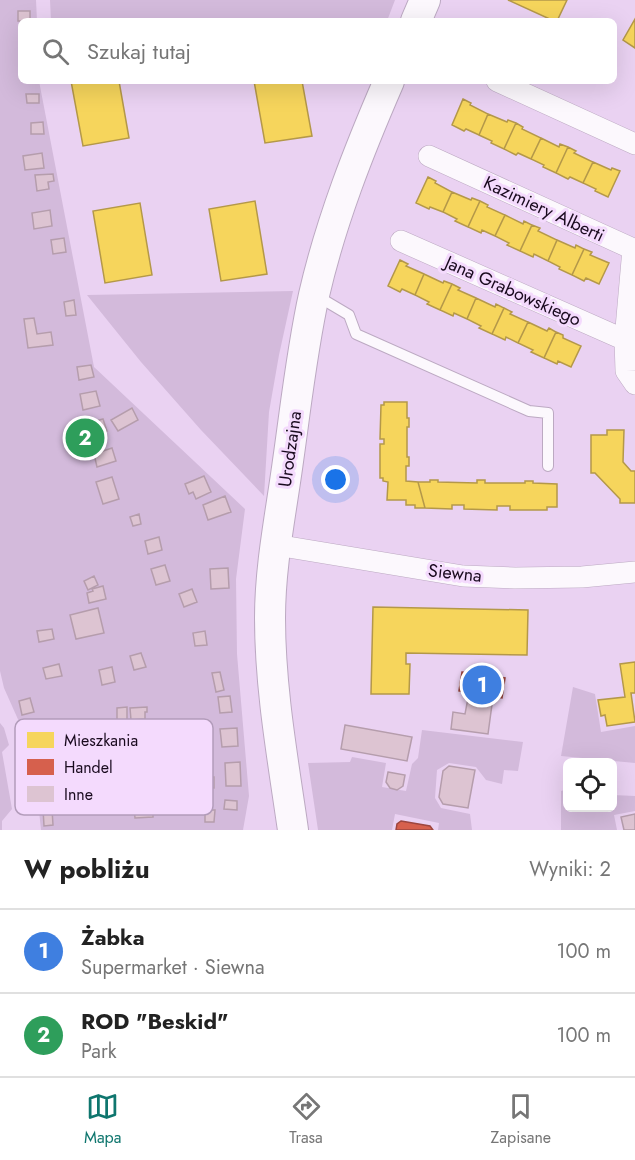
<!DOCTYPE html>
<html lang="pl">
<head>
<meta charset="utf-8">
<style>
	body { margin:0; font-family:Jost,sans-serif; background:#f6f6f6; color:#222 }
	.controls { position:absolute; right:18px; bottom:18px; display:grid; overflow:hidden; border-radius:9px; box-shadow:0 6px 24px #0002 }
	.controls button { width:54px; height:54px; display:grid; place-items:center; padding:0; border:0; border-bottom:2px solid #e0e0e0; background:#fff; color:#222; font:30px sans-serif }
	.you { position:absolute; left:336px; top:480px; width:21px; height:21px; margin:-15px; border:4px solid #fff; border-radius:50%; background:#1a73e8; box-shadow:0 0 0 9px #1a73e833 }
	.badge { display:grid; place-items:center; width:39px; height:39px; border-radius:50%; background:#0f766e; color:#fff; font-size:20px; font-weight:700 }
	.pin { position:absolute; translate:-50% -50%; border:3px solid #fff; box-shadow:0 2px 6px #0006 }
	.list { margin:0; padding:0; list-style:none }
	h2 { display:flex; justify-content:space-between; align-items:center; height:78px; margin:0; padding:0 24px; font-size:26px }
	h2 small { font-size:20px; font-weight:400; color:#767676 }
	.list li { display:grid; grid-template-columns:39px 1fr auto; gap:18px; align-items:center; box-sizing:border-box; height:84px; padding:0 24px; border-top:2px solid #e0e0e0 }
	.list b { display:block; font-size:22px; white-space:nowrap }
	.list p { margin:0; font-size:20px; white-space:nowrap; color:#767676 }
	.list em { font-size:20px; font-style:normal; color:#767676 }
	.icon { flex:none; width:33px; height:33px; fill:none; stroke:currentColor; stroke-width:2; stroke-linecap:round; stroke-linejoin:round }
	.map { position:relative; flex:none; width:635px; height:830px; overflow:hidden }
	.search { position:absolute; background:#fff; box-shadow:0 6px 24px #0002; left:18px; right:18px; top:18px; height:66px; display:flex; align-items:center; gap:15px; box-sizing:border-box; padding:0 21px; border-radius:9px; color:#767676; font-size:22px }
	.sheet { height:246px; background:#fff }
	nav { display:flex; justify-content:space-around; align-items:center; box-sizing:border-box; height:84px; border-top:2px solid #e0e0e0; background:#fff; font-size:16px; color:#767676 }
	nav a { display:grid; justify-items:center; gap:3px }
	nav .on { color:#0f766e }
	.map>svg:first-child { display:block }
</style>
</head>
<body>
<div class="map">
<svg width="635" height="830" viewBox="0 0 635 830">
	<rect width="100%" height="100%" fill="#ead2f2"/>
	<path fill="#d3badb" d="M0,0h36l1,21h-16v60h18l55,286 151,142 -9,70 1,75 12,142 -6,34h-202l-8,-77 -29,-65 -4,-17z
		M50,0h345l-8,21h-336z
		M293,291l-14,64 -10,57 -5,84 -63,-66 -60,-68 -54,-67z
		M573,687l22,7 6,38 34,-6v37l-74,-7z
		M0,723l4,5 5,17 -7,7 10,57 -10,12v9h-2z
		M422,730l101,12 -5,29 -14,-1 -2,14 -16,-4 -10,-13 -27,-4 -12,7 -2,28 6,10 29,6 2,16h-34l1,-7 -44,-9 -3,16h-74l-10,-67 42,-1 2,-5 34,6 -4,24 24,4 6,-27 6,-6z
		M564,790h3l1,18h44l1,-13 22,1v15l-21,4 3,15h-56v-39z"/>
	<path fill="#f6d55c" stroke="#b49849" stroke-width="1.5" d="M508,0h59l-10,21h-3z
		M635,19v29l-12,-8z
		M71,81h48l10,57 -46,8z
		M254,81h48l10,55 -47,7z
		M463,99l8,4 -1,2 18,9 -9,21 -13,-6 -2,2 -12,-6z
		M488,114l19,8 1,-2 8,3 -12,26 -13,-6 1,-2 -13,-6z
		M516,123l7,4 -1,2 19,9 -10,21 -13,-6 -2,2 -12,-6z
		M541,138l18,9 1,-3 8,3 -12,26 -13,-6 1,-2 -13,-6z
		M568,147l8,4 -2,2 19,9 -10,21 -13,-6 -2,2 -12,-6z
		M593,162l18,8 1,-2 8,3 -12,26 -13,-6 1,-2 -13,-6z
		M428,177l8,4 -1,2 17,9 -9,20 -13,-5 -1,2 -13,-6z
		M452,192l19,8 1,-2 8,3 -12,26 -13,-6 2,-2 -14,-7z
		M255,201l12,73 -46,7 -12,-72z
		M480,201l8,4 -1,2 18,8 -10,21 -13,-6 -1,3 -13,-6z
		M140,203l12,72 -47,8 -12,-72z
		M505,215l18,9 1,-3 8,4 -12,26 -13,-6 2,-2 -14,-7z
		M532,225l8,3 -2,3 19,9 -9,21 -14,-7 -1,3 -13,-6z
		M557,240l18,8 1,-3 8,4 -12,26 -13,-6 1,-2 -12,-6z
		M584,249l8,3 -2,3 19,8 -10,21 -13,-6 -2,3 -12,-6z
		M400,260l8,4 -2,2 18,8 -9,21 -13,-6 -2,3 -12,-6z
		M424,274l19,9 1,-2 8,3 -12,26 -13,-6 2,-2 -14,-7z
		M452,284l8,4 -2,2 18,8 -9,21 -13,-6 -1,3 -13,-6z
		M476,298l19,9 1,-3 8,4 -12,26 -13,-6 2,-2 -14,-7z
		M504,308l8,4 -2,2 18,8 -10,21 -12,-6 -1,3 -13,-6z
		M528,322l19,9 2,-3 7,4 -12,26 -13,-6 2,-2 -15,-7z
		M556,332l7,3v3l18,8 -10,21 -13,-6 -1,3 -13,-6z
		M384,402h23v16h2v9h-2v30h2v9h-3v15l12,1 7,26h-10v-3h-9v-5h-19l1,-18 -5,-1v-3h-3v-34h4v-5h-4l1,-34h3z
		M607,430h17l-1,32 8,9h4v32h-15v-4l-25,-26h-4v-38h16z
		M430,480h8v2l39,1v-3h8v3h40v-2h8v2l24,1v23h-10v3h-37v-4h-13v4l-33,-1v-4h-12v4l-27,-1 -7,-26h12z
		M373,607l155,3 -1,45 -121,-2v11h4l-1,30h-38z
		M635,662v31h-4l4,29 -28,4 -2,-11 -4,1 -3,-16 27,-3 -5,-33z"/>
	<path fill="#d6604d" stroke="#9d463f" stroke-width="1.5" d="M462,672l43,6 -3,20 -43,-7z
		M401,821l29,5 3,4h-37l1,-6z"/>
	<path fill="#ddc4d2" stroke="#b59dac" stroke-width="1.5" d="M18,11h12v10h-12z
		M26,94h13v9h-12z
		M43,122l1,12h-13v-11z
		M42,153l2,15 -19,2 -2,-14z
		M53,174l1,7 -6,1 1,7 -12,2 -2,-16z
		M50,210l2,16 -18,3 -2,-16z
		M64,238l2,14 -13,2 -2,-14z
		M74,300l2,15 -10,1 -2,-14z
		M34,318l3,16 14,-2 2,13 -25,3 -4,-29z
		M91,365l3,12 -15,3 -2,-13z
		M96,391l4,15 -17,4 -3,-16z
		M132,408l6,12 -20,11 -7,-11z
		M103,419l4,12 -14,4 -4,-12z
		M112,448l4,13 -19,6 -3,-13z
		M204,476l7,16 -15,7 -3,-7 -4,2 -4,-10z
		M112,477l7,22 -16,5 -7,-22z
		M225,496l6,16 -23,8 -5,-15z
		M139,514l2,10 -8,2 -3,-9z
		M159,537l3,13 -14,4 -3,-13z
		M165,565l5,16 -14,4 -5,-16z
		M228,568l1,20 -18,1 -1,-20z
		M94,576l4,9 -10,5 -4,-9z
		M103,586l3,13 -17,4 -2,-10 6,-2 -1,-2z
		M192,589l5,13 -13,5 -5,-13z
		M98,608l6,25 -28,6 -6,-24z
		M52,629l2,10 -15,3 -2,-11z
		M205,631l2,14 -12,1 -2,-13z
		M141,653l5,14 -12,3 -4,-14z
		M59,664l3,12 -16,3 -3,-11z
		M112,667l3,15 -13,3 -3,-15z
		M220,672l4,18 -8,2 -4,-19z
		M469,693l24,4 -5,37 -37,-5 2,-17 12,2z
		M230,696l2,16 -12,1 -2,-16z
		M30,698l4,14 -12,3 -3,-14z
		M127,707v13h-10v-12z
		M147,707v5h-2v7l-14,1 -1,-12z
		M345,725l67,12 -5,24 -66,-12z
		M237,728l1,18 -16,1 -2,-18z
		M240,762l1,24h-15l-1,-23z
		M449,766l26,4 -7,38 -25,-4 -4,-7 4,-26z
		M388,772l17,3 -2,11 -6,4 -7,-2 -4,-6z
		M205,777h9v11l-10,-1z
		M225,800l12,1v9l-13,-1z
		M153,806v11l-18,1 -1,-11z
		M43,809h9l1,16 -9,1z
		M205,810h10l-1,12h-9z
		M635,814v16h-11l-3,-13z"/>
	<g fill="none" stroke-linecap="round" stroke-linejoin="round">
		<defs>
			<path id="lane" d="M317,296l32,19 7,19 173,77 19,2v53"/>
			<path id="street" d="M497,81l138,63
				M429,156l204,93 -8,91 1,31 9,13
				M401,241l224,99
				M276,545l187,31 52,2 67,-1 53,-5"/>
			<path id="secondary" d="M416,21l9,-21
				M293,830c-10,-70 -23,-141 -23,-212 0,-53 11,-105 18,-157 8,-56 14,-112 26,-166 17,-74 45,-145 75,-214"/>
		</defs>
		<use href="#lane" stroke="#bca9c2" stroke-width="12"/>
		<use href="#street" stroke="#bca9c2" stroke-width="22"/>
		<use href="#secondary" stroke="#bca9c2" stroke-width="32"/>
		<use href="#lane" stroke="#fcf8fd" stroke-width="10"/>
		<use href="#street" stroke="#fcf8fd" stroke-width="21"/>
		<use href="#secondary" stroke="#fcf8fd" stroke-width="30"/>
	</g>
	<g text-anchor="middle" stroke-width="6" stroke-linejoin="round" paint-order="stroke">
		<g font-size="18" fill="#190a1e" stroke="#f4dafd">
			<text transform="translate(544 209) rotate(25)" y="6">Kazimiery Alberti</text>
			<text transform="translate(513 291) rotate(24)" y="6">Jana Grabowskiego</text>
			<text transform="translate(290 449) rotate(-82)" y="6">Urodzajna</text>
			<text transform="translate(455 573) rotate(6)" y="6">Siewna</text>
		</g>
	</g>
	<rect x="15" y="719" width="198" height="96" rx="9" fill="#f4dafd" stroke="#b29cba" stroke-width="1.5"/>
	<rect x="27" y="732" width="27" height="16" fill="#f6d55c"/>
	<rect x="27" y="759" width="27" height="16" fill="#d6604d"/>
	<rect x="27" y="786" width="27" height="16" fill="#ddc4d2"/>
	<g font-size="16" fill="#190a1e">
		<text x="64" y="746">Mieszkania</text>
		<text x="64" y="773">Handel</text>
		<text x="64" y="800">Inne</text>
	</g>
</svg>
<div class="controls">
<button><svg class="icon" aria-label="locate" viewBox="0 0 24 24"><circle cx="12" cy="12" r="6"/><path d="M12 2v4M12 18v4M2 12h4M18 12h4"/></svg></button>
</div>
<div class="you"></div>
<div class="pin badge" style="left:482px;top:685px;background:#3f7fe0">1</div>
<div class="pin badge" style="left:85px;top:438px;background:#2e9e5b">2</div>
<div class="search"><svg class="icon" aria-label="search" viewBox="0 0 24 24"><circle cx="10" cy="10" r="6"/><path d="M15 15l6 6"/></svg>Szukaj tutaj</div>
</div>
<section class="sheet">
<h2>W pobliżu<small>Wyniki: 2</small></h2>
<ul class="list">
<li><span class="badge" style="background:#3f7fe0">1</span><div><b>Żabka</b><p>Supermarket · Siewna</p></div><em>100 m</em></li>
<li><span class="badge" style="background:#2e9e5b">2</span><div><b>ROD &quot;Beskid&quot;</b><p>Park</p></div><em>100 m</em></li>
</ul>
</section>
<nav>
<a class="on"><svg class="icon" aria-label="map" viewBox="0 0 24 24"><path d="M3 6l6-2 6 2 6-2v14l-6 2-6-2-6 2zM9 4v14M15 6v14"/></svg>Mapa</a>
<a><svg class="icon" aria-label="directions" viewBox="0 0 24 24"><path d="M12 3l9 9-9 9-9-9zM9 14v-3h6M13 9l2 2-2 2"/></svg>Trasa</a>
<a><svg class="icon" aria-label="saved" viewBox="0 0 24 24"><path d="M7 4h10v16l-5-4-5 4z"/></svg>Zapisane</a>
</nav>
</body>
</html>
